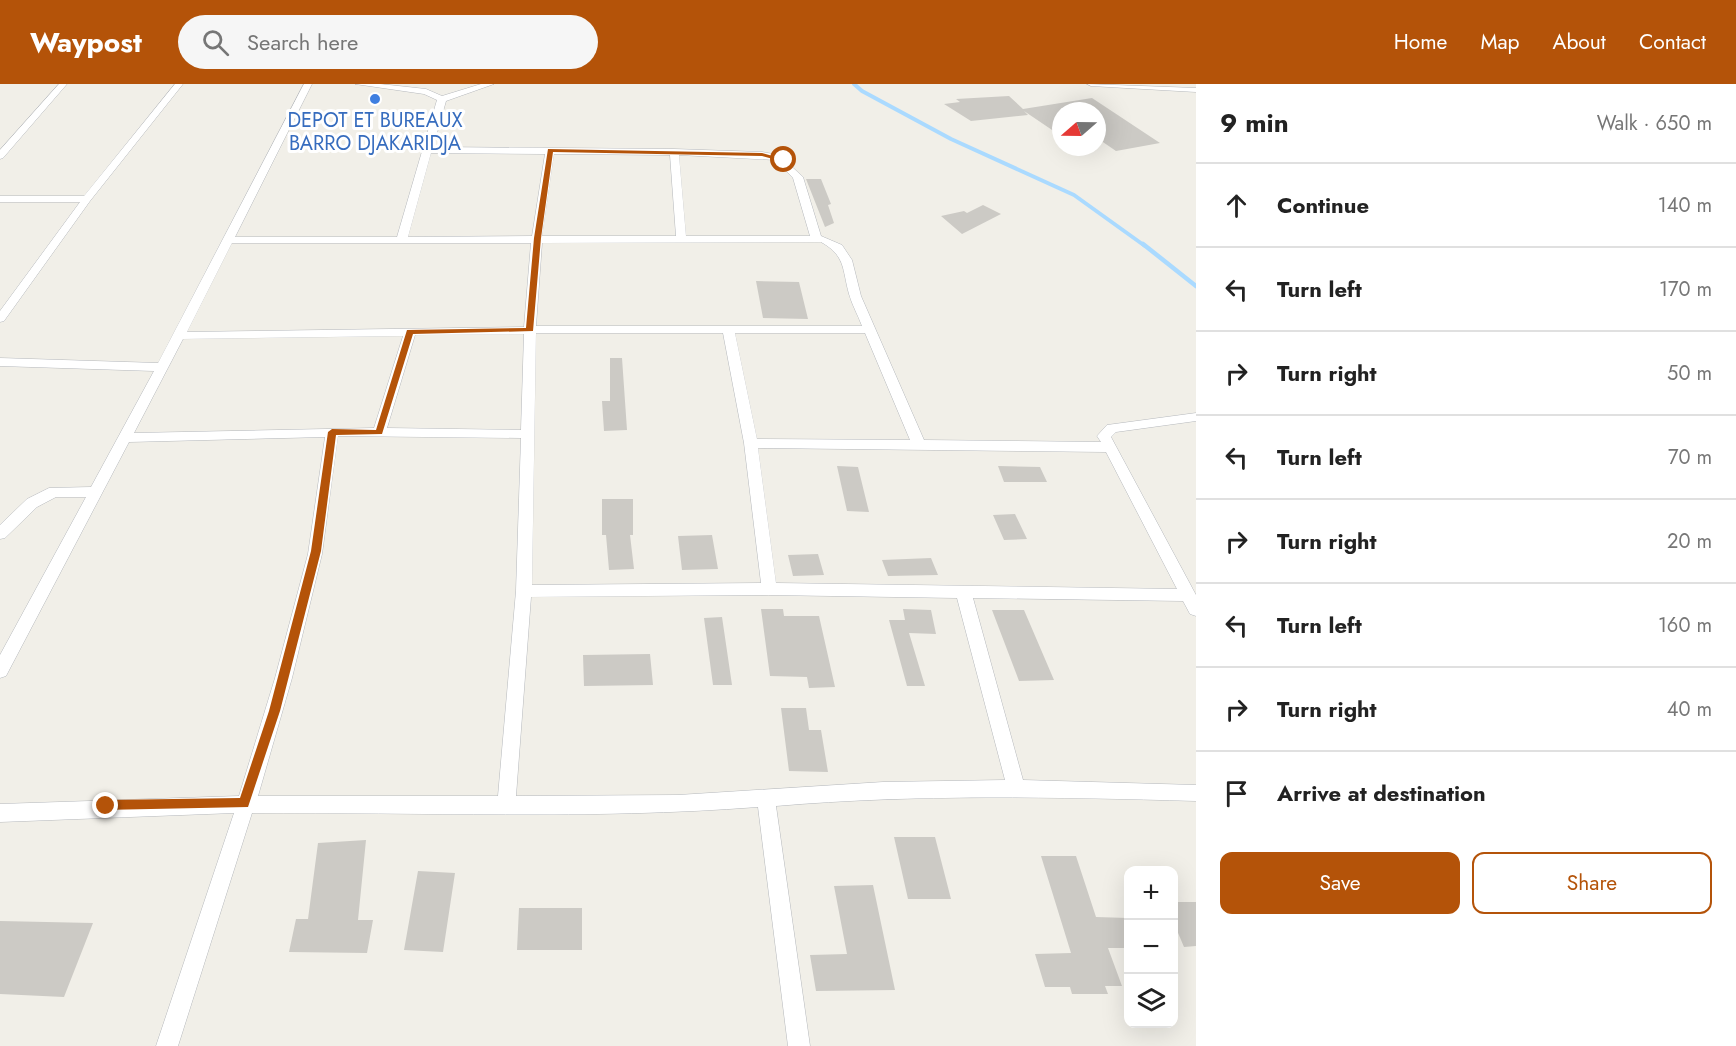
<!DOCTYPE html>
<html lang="en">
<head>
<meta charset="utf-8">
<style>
	body { margin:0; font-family:Jost,sans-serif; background:#f6f6f6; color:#222 }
	.controls { position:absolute; right:18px; bottom:18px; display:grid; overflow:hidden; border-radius:12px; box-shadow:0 6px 24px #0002 }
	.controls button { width:54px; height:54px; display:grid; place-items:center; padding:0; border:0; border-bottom:2px solid #e0e0e0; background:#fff; color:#222; font:30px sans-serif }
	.compass { position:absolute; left:1052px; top:18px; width:54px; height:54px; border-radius:50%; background:#fff; box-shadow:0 6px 24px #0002; rotate:250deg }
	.stop { position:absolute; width:18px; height:18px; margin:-14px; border:4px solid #b45309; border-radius:50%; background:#fff }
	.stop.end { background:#b45309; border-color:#fff; box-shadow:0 2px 6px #0008 }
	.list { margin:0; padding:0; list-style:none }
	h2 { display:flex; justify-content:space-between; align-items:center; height:78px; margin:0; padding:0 24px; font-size:26px }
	h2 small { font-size:20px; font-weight:400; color:#767676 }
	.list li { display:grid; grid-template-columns:39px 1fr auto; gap:18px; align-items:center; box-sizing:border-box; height:84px; padding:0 24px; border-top:2px solid #e0e0e0 }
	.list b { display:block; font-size:22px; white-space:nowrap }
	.list em { font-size:20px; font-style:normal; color:#767676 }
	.actions { display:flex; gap:12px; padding:18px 24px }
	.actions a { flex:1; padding:14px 0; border:2px solid #b45309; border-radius:12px; text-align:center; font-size:21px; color:#b45309 }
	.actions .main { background:#b45309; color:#fff }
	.icon { flex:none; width:33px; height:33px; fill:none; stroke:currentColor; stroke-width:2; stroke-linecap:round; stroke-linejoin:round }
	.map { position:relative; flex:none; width:1196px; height:962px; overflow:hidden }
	header { display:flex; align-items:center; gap:36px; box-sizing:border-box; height:84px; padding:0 30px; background:#b45309; color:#fff }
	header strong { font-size:28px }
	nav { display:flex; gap:33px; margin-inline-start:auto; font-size:21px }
	.search { width:420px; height:54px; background:#f6f6f6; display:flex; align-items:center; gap:15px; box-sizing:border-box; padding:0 21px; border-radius:33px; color:#767676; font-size:22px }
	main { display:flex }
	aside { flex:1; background:#fff }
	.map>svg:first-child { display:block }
</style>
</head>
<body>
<header>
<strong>Waypost</strong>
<div class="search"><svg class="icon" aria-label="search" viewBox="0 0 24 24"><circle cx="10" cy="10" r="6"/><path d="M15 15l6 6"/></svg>Search here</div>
<nav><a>Home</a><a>Map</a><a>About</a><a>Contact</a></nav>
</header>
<main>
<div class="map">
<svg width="1196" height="962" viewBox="0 0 1196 962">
	<rect width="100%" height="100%" fill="#f1efe8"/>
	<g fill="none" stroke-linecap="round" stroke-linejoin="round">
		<path stroke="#aadaff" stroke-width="4" d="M854,0l8,7 89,48 123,56 71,51"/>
		<path stroke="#aadaff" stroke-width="4.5" d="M1143,160l53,42"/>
	</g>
	<path fill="#cccac5" d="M1009,12l14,13 69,-11 68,45 -44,8 -19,-13v-27h-30l-6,-3v28l-37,-25 4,4 -57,6 -27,-17 16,-2 -4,-3z
		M806,95h15l10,25 -3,1 6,18 -9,4z
		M983,121l18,9 -39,20 -21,-18 23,-5 3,2z
		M756,197l43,1 9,37 -45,-1z
		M610,274h12l5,72 -23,1 -2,-30h8z
		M837,382l21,1 11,45 -22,-1z
		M998,382l42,1 7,15h-43z
		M602,415h31v36h-3l4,34 -25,1 -3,-35h-4z
		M1015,430l12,25 -23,1 -11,-25z
		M712,451l6,34 -36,1 -4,-34z
		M818,470l6,21 -31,1 -5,-21z
		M931,474l7,17 -50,1 -6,-16z
		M761,525h22l1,7h35l16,71 -26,1 -2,-11 -37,-1z
		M903,525l28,1 5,24 -27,-1 16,53h-18l-18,-66h16z
		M992,526h32l30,70 -35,1z
		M722,533l10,68h-19l-9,-67z
		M650,570l3,31 -69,1 -1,-31z
		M781,624h25l3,22h12l7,42 -39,-1z
		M894,753h41l16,62h-43z
		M366,756l-8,80h15l-6,33 -78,-1 7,-33h12l10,-76z
		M1041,772h35l20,61 32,1v30h-20l14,38h-17l3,8h-36l-2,-7h-25l-10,-33 36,-1z
		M418,787l37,2 -12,79 -39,-2z
		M873,801l22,105 -79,1 -6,-36 37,-1 -13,-68z
		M1173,818h23v44l-12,1 -11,-26z
		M519,824h63v42h-65z
		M0,837l93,2 -29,74 -64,-3z"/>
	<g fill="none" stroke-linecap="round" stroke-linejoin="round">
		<defs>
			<path id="street" d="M59,0h8l-64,74 -3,1v-9z
				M175,0h8l-93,117 -86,120 -4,1v-11l80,-109h-80v-6h84z
				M304,0h8l-77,153h162l40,-137 -13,-6 -69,-10h25l46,5 16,7 39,-12h13l-48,17 -13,46 241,2 88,3 17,3 24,22 18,59 21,9 10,15 9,36 63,144 177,2 -4,-6 10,-11 89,-12v8l-80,11 -5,5 85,158v21l-6,-2 -7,-13 -210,-3 50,182 173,5v16c-140,-4 -280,-7 -420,5l34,240h-22l-30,-239c-168,13 -337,5 -506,6l-74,233h-22l78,-233 -234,9v-18l239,-8 36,-118 33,-124 17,-117 -196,5 -123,234 -6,2v-23l86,-158h-30l-19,10 -32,31 -5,1v-14l27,-26 22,-11 42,-1 63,-116 -154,-5v-8l158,5zM431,69l114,1 -13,82 -124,1zM554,70l116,1 6,81h-134zM679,71l97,5 17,18 17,58h-124zM821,158c25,14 21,27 28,52 3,11 9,21 13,32h-326l6,-83zM232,159h299l-7,84 -337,5zM536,249h187l21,110 17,140 -229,2zM735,249h130l45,107 -153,-1zM524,250l-3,96 -134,-2 28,-93zM403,252l-29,92 -240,5 49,-94zM338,352l183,2 -5,153 -18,205h-240l34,-118 30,-124zM758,364l348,4 71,137 -401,-6zM769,511l188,3 48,182 -122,2 -205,13 -162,1 15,-199z
				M1087,0l109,4v4l-105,-6z"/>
		</defs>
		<use href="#street" stroke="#b5b8bc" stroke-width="1"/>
		<use href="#street" fill="#fff" fill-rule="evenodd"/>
	</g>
	<path fill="#b45309" d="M548,65l214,4 25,7 -3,2 -22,-6 -209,-4 -12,86 -8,93 -120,3 -31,100 -46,1 -15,116 -41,160 -32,96 -146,3 -2,-4 6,-6 134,-2 29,-87 42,-160 17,-119 4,-3 44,1 31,-100 119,-2 8,-90z"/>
	<circle fill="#3f7fe0" stroke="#fff" stroke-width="2" cx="375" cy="15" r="6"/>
	<g text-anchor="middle" stroke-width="6" stroke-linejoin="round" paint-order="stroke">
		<g font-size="20" fill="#366cbe" stroke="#fff">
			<text x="375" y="43">DEPOT ET BUREAUX<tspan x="375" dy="23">BARRO DJAKARIDJA</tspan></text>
		</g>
	</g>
</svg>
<div class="controls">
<button>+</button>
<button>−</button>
<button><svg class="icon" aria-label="layers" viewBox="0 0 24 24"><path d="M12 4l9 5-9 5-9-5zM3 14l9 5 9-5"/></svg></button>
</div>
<svg class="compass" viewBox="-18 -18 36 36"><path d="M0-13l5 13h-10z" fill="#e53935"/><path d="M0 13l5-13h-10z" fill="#767676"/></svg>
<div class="stop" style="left:784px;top:76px"></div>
<div class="stop end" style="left:106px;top:722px"></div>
</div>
<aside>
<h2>9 min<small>Walk · 650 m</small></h2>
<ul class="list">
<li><svg class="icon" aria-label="ahead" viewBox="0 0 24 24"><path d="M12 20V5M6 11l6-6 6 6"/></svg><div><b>Continue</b></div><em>140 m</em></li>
<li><svg class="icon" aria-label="left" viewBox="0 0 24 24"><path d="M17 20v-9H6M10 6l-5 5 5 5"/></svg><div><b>Turn left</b></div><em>170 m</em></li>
<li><svg class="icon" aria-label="right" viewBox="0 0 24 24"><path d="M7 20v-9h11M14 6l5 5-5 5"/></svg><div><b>Turn right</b></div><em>50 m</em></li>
<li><svg class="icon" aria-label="left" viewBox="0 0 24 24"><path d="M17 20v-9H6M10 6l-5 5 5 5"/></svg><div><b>Turn left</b></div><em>70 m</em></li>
<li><svg class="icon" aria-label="right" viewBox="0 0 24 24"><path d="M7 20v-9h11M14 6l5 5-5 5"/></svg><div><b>Turn right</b></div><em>20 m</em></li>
<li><svg class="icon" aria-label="left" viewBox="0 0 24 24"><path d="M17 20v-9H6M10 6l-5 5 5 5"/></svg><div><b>Turn left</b></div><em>160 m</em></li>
<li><svg class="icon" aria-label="right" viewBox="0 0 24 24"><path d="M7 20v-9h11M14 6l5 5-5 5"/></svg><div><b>Turn right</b></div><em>40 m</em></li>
<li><svg class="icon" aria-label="arrive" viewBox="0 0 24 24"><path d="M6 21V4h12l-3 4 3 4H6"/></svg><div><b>Arrive at destination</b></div></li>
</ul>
<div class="actions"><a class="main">Save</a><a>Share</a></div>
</aside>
</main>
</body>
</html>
